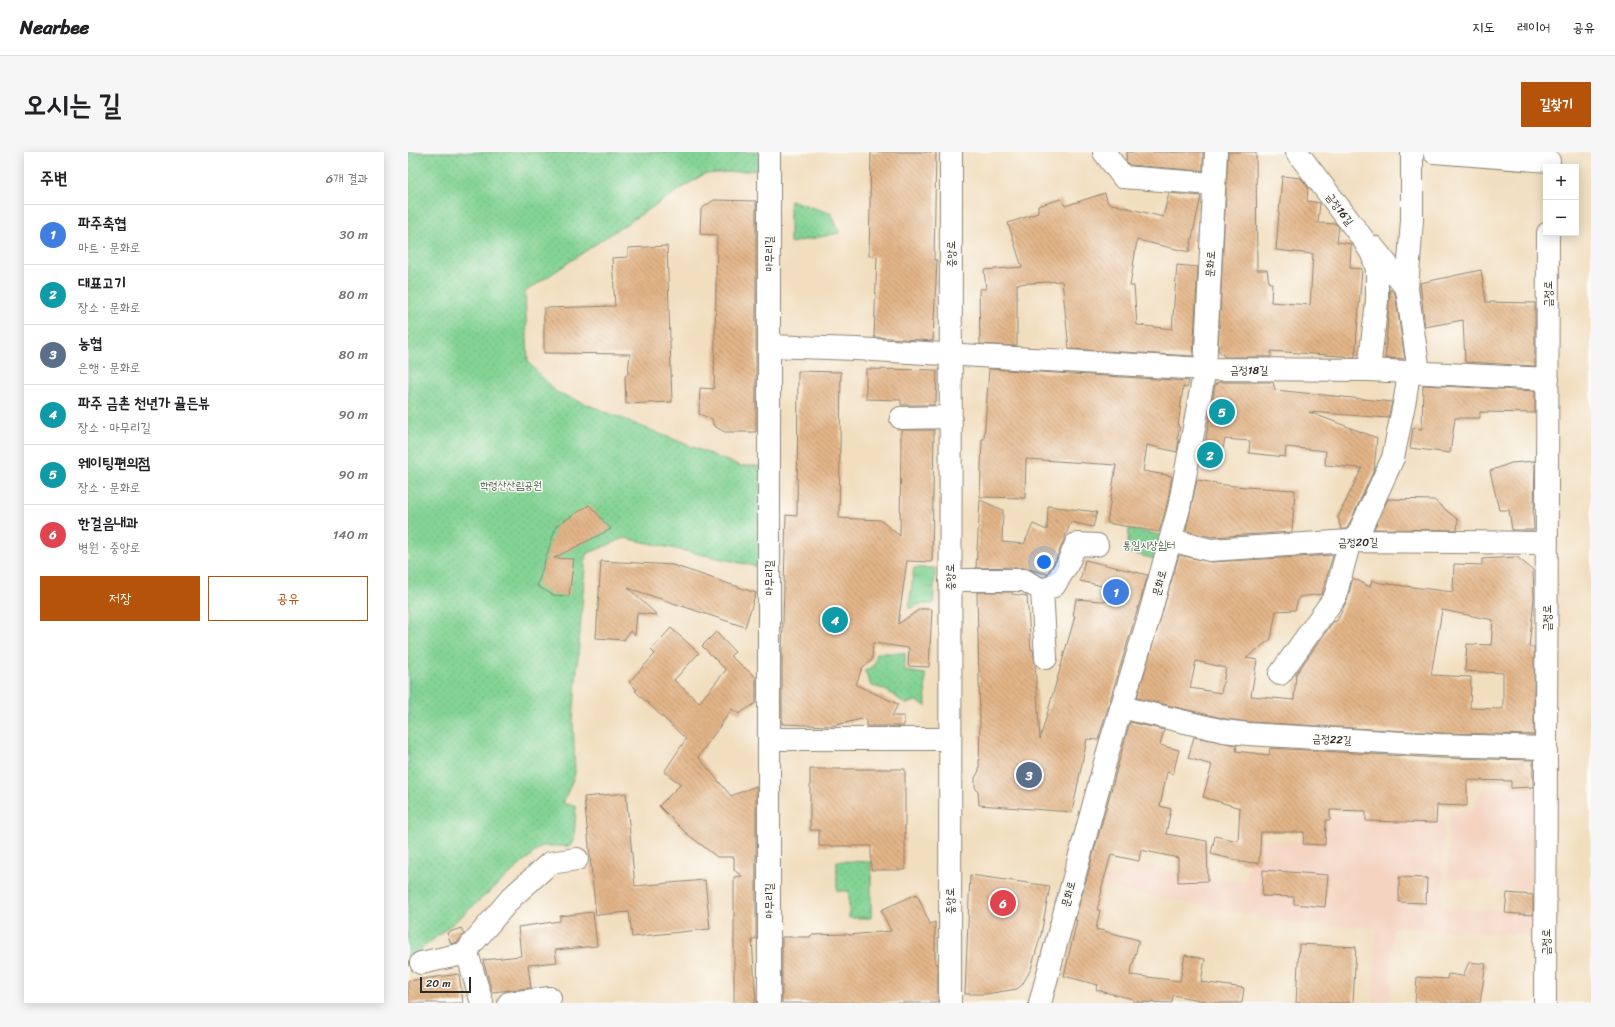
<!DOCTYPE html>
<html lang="ko">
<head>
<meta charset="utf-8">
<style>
	body { margin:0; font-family:Sriracha,"Poor Story",sans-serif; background:#f6f6f6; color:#202124 }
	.controls { position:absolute; right:12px; top:12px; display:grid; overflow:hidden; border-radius:0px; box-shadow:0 2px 10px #0003 }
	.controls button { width:36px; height:36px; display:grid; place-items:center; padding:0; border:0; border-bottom:1px solid #e0e0e0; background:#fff; color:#202124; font:20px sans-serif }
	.scale { position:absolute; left:12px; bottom:10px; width:51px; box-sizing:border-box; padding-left:4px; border:2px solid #2b2b2b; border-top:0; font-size:11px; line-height:14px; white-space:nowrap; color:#2b2b2b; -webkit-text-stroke:3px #fdfcf7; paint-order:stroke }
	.you { position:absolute; left:636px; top:410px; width:14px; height:14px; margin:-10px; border:3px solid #fff; border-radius:50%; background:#1a73e8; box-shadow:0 0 0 6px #1a73e833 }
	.badge { display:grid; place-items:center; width:26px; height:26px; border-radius:50%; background:#b45309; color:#fff; font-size:13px; font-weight:700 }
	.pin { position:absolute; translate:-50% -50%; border:2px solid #fff; box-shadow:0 1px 4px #0006 }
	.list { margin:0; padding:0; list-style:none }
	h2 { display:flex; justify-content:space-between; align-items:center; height:52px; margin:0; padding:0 16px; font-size:17px }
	h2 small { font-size:13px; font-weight:400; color:#757577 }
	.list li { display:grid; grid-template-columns:26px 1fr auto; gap:12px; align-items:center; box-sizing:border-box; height:60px; padding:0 16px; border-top:1px solid #e0e0e0 }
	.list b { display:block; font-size:15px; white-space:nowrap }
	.list p { margin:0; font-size:13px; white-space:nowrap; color:#757577 }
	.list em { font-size:13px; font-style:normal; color:#757577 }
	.actions { display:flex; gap:8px; padding:12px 16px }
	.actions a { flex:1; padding:9px 0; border:1px solid #b45309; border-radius:0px; text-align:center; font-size:14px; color:#b45309 }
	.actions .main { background:#b45309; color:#fff }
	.map { position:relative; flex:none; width:1183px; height:851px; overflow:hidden; border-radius:0px }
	header { display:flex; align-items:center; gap:24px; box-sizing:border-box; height:56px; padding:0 20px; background:#fff; border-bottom:1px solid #e0e0e0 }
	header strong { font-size:19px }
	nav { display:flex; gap:22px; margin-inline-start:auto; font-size:14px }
	.intro { display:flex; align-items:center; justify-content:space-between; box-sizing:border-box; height:96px; padding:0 24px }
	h1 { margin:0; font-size:28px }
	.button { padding:10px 18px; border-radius:0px; background:#b45309; color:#fff; font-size:14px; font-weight:700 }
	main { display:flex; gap:24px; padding:0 24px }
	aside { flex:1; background:#fff; border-radius:0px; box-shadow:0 2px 10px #0003 }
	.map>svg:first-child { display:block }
</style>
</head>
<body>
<header>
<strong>Nearbee</strong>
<nav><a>지도</a><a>레이어</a><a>공유</a></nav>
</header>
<div class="intro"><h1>오시는 길</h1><a class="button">길찾기</a></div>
<main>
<aside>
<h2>주변<small>6개 결과</small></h2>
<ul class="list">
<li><span class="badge" style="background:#3f7fe0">1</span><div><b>파주축협</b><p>마트 · 문화로</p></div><em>30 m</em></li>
<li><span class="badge" style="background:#0f9aa8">2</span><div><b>대표고기</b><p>장소 · 문화로</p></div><em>80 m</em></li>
<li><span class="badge" style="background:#5c6f8a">3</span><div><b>농협</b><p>은행 · 문화로</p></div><em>80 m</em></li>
<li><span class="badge" style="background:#0f9aa8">4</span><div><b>파주 금촌 천년가 골든뷰</b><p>장소 · 마무리길</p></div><em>90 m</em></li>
<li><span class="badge" style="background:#0f9aa8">5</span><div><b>웨이팅편의점</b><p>장소 · 문화로</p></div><em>90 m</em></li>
<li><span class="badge" style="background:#e0444e">6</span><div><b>한걸음내과</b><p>병원 · 중앙로</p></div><em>140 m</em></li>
</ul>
<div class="actions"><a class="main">저장</a><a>공유</a></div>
</aside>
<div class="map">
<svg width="1183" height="851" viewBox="0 0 1183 851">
	<defs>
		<pattern id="grass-tufts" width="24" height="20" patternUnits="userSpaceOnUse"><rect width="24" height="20" fill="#83d394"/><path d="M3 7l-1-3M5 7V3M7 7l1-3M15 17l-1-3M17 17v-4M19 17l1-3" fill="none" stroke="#71b580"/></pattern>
		<pattern id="park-dots" width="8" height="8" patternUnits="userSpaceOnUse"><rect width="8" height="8" fill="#83d394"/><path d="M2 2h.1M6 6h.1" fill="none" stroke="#71b580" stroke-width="1.8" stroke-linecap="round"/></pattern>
		<pattern id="building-back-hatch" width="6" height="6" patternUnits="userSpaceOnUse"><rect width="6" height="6" fill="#e3b588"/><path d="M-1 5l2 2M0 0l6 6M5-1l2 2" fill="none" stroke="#b8936f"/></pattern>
	</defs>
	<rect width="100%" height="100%" fill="#fdfcf7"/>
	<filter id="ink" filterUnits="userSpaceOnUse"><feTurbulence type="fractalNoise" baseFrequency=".025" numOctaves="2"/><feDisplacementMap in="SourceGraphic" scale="8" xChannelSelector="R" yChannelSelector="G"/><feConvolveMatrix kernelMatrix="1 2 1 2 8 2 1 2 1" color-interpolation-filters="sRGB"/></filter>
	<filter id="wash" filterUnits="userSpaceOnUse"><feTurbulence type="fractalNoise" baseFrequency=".012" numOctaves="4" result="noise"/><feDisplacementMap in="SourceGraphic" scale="16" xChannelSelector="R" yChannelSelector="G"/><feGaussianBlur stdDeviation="0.9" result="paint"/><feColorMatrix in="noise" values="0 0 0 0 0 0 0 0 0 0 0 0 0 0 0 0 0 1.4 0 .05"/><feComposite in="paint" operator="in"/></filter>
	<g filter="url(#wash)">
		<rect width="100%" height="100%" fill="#f1debf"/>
		<path fill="#f4d3c1" d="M1073,637h58l-1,101h-44v-10l-46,-1 1,-68h24z
			M915,662l121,5 -2,88 96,5v23l-145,-7 -3,75h-17l4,-76 -74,-2 -194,-37 -32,-8 2,-10 34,7 8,-6 15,-7 110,19 4,-44 70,3z"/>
		<path fill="url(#grass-tufts)" stroke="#577f60" d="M506,416h21l-2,36h-13l-11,5z"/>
		<path fill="url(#park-dots)" stroke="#577f60" d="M0,0h351l-1,18 -54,4 -98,63 -81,55 3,70 28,30 184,74h22l2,102 -139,-30 -39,16 -13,166 2,54 -12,29 13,4 -2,32 -4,7h-28l-91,79 -43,35z
			M382,48l42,14 7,19 -49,10z
			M721,377l36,7 -6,24 -32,-8z
			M469,501h28v18l20,3 1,32 -10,-5 -10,3c-13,-8 -18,-16 -35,-18l-6,-15 9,-6z
			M429,709l34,1v56h-22v-27h-12z"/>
		<g id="blocks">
			<path fill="url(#building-back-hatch)" fill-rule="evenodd" d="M463,0h65l-2,108h3l-4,81 -59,-4 3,-80 -8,-1z
				M719,0h76v19l-73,-6 -4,-4z
				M820,0h28l1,118h10l2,13h3l-1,19 39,3 3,-51 -37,-4 6,-74 19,2 7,9 -1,14 13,2 -2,20 18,1 3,3 -2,15 14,2 -1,24 12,1 -7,88 -84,-6v6h-46l-7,-7z
				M697,41l3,10 55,14 6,-24 32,3 -12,56 -52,-12 -7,46h4l3,39 35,4 5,-64 21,2 -5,89 -124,-7 -7,-68 -45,3v62l-37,-2 -1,-55h7l-2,-19 38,-3 -14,-44 30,-10v-7l23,-7 4,7z
				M306,48l42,1v231h-31l-11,-6 -2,-7 -13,-5 1,-26 14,1 3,-154 -17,-1 1,-25z
				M259,94l5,156 -46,2 -1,-27 3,-4 2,-19 -86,-1v-45l71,-2 -3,-48 16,-1v-9z
				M1073,118l5,32 49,1v63l-70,-4 -2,-42 -38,7 -5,-44z
				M982,137l5,5 10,65 -20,-1z
				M458,217l71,1 -1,31h-2v4h-33v-5l-35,-1z
				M581,217l200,12 -2,7 -4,-1 -5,40h2l-3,12 2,1 -2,12 -30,-7 -4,26 29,5 -5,29 -8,27 -52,-9 9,-58 -90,-6 -1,39 -45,-1 2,-58h2z
				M390,219l43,1 -2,146 41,2 20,16 1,-106h33l-2,132 -25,-1 -9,63 22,-15h12l-3,58 -21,-1 1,-18 -36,-5 -1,17 -10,8 -6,17 42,19 -6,12h12v10h-38v-8l-34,8 -50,-2v-70l4,-139 11,1z
				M811,230h54l2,8 117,12 -4,16 -79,-6 68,26 -3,32 -27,59h-6l-3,-12 24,-49 -37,-3 1,-14 -40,-4 -1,10 -36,-4 1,-12 -25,-2 -5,23 -19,-4 3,-14h1l10,-59z
				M1015,233l112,6v22l-55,-1v6h-25l-5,35 -40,-5 3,-20 9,1z
				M1127,309l-1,47h-1l1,22h-22l-3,-20h-10l-9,-39 21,-8z
				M789,328l19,3v1l30,3 49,3 -3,42 -81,5 -25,-6z
				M980,347l46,1 24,20 -1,10 -83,-1z
				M572,348l23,10 -1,32 22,2 9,-20 14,6 1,-24 49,6 -4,15 -22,-5 -15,37 -9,15 -23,-6 -11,-1 -37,1z
				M181,353l22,24 -57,29 20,1 -5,37 -16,-1 -16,-9 19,-60z
				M771,403l32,7 122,-7 -11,39 -23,3 -4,13 -19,1 -5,28 -25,19 11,2 -6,36 43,4 2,-26 37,-52 4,-1 10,-21 6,-22 17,9 2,-7 8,3 73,9 1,-28 28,1v-6l35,-2 16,13 1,29 -5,48h5v88l-94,-2 -191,-11 -23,-3 -89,-21zM1034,458l51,10 -2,25 -24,-1 -2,27 38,2v36l-33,-1 1,-31 -40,-2zM788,509l30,7 -5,25 -31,-5z
				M677,408l63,15 -50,165 -11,-1 -15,73 -93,-7 -1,-13 -3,-5v-9l4,-7 1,-49 -3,-130h35v2l15,2 4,54h2l2,14 5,75 35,-123h-2l3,-17 38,3 2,-13 -36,-8z
				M193,409l72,4 83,28 -11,34 -117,-39 29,27 -20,-2 -2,22 -5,-4 -6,9 -28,-2z
				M263,476l28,25 -25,27 25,23 27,-33 -24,-24 14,-14 19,20 -5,4 26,21v26l-17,11 -7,-5 -34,48 33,39 25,-10v153h-4l4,64h-22v-126l8,-1 -8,-6v-13h-17l-31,-24 -27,-27 22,-22 -17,-12 22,-33 -51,-48 2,-1 -8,-8 26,-28 -4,-4z
				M722,570l34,8 -4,15 19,5 -6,24 -6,-2 -7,34 11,3 -5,25 41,7 1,40 -30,1v-24l-37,-8 -2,11 -28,-6 -10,35h1l-5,20h3l-4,19 43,11 -9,35 50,6 5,-26 20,4 -4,23 43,6 -2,15h-37v-2l-32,-6 -1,8 -39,-1v-3l-37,-9 2,-5 -34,-9 13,-56h-2z
				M786,585l43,8 -1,6 33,4 1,-7 169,10 94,2v27l-22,1v-7l-44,-1v26l-30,-1 -1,18 -70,-2v-10l-36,-1v10h-4l-1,25 -22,-1 1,-12h-43l-2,31 -20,-1 1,-1 -29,-7 4,-18 23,5 2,-33 -37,-11 9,-32 -24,-7z
				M402,617h95v101h-34v-24h-52v-16h-9z
				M218,641l9,93 70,-6 5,49 -78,8 -3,-25 -33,3 -12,-118z
				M855,718l65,5 -3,32 -31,-3v-7l-32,-1z
				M562,723l80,11 -9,48 -10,35 -9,16 -5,4 -31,5h-21z
				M991,725l28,1 -1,25 -27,-1z
				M1099,741l26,2v20l-28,-2z
				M509,742l13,30 5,-2v42h3v39h-156v-66h29v-2l37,-1 1,1 42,-4 -10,-21z
				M185,760l4,34 -42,4 2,12 -29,3 3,23 -39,4 -9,-32 38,-4 -3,-29 42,-6v-5z
				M53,776l3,6 -6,8 -7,2 -4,-11z
				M891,792l57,3 -3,56h-57z
				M1061,810l17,2 -6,39h-65l2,-26 30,2 1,-5 15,2z
				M51,822l4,29h-55v-22z"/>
		</g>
	</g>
	<g filter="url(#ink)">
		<use href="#blocks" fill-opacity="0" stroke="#8e8475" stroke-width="1"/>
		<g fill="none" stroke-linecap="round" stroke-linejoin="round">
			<defs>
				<path id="minor" d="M696,0l19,25 90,7
					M889,0l66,87 9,15 5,15v32l-8,69
					M1026,0l115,9
					M965,95l34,42 12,83
					M999,137l5,-69v-68
					M361,194l87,3 349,20 164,1 179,9
					M493,266l49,-1
					M763,388l39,10 140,-9 197,2
					M947,389l38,-83 12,-59 4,-27
					M542,428h74l18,10 4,68
					M634,438l12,-4 13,-21 9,-21 21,1
					M872,522l55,-77 15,-56
					M713,555l103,24 24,3 191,11 107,3
					M361,587h181
					M13,811l46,-10
					M74,851l-15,-50 4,-8 41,-48 38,-34 27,-4
					M101,851l41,-5
					M361,851v-851
					M632,851l69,-255 40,-131 30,-109 26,-139 11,-217
					M1137,851l3,-770"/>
				<path id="major" d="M542,851l1,-851"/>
			</defs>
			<use href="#minor" stroke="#8e8475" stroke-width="24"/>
			<use href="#major" stroke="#8e8475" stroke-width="24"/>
			<use href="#minor" stroke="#fff" stroke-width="22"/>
			<use href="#major" stroke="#fff" stroke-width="22"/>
		</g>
	</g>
	<g text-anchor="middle" stroke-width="3" stroke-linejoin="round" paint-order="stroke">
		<g font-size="11" fill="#2b2b2b" stroke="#fdfcf7">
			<text transform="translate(932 57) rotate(53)" y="4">금정16길</text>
			<text transform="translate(361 102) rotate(-90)" y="4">마무리길</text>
			<text transform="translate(543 102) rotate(-90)" y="4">중앙로</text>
			<text transform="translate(802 112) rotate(-87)" y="4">문화로</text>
			<text transform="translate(1140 142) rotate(-90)" y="4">금정로</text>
			<text x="841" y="222">금정18길</text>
			<text transform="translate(950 390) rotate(-1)" y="4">금정20길</text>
			<text transform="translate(542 425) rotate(-90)" y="4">중앙로</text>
			<text transform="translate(361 426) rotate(-90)" y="4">마무리길</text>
			<text transform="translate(751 431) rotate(-75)" y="4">문화로</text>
			<text transform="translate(1139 466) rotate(-90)" y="4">금정로</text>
			<text transform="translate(924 587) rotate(3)" y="4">금정22길</text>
			<text transform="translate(660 742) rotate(-75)" y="4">문화로</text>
			<text transform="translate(361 749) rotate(-90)" y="4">마무리길</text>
			<text transform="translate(542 749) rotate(-90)" y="4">중앙로</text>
			<text transform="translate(1138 790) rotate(-90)" y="4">금정로</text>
		</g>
		<g font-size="11" fill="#455d4a" stroke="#fdfcf7">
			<text x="103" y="337">학령산산림공원</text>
			<text x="741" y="397">통일시장쉼터</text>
		</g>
	</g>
</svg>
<div class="controls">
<button>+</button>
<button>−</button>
</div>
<div class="scale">20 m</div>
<div class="you"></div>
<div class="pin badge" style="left:708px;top:440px;background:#3f7fe0">1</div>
<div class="pin badge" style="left:802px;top:303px;background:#0f9aa8">2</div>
<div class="pin badge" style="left:621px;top:623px;background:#5c6f8a">3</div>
<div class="pin badge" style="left:427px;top:468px;background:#0f9aa8">4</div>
<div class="pin badge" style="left:814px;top:260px;background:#0f9aa8">5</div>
<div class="pin badge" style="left:595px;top:751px;background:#e0444e">6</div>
</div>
</main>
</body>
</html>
